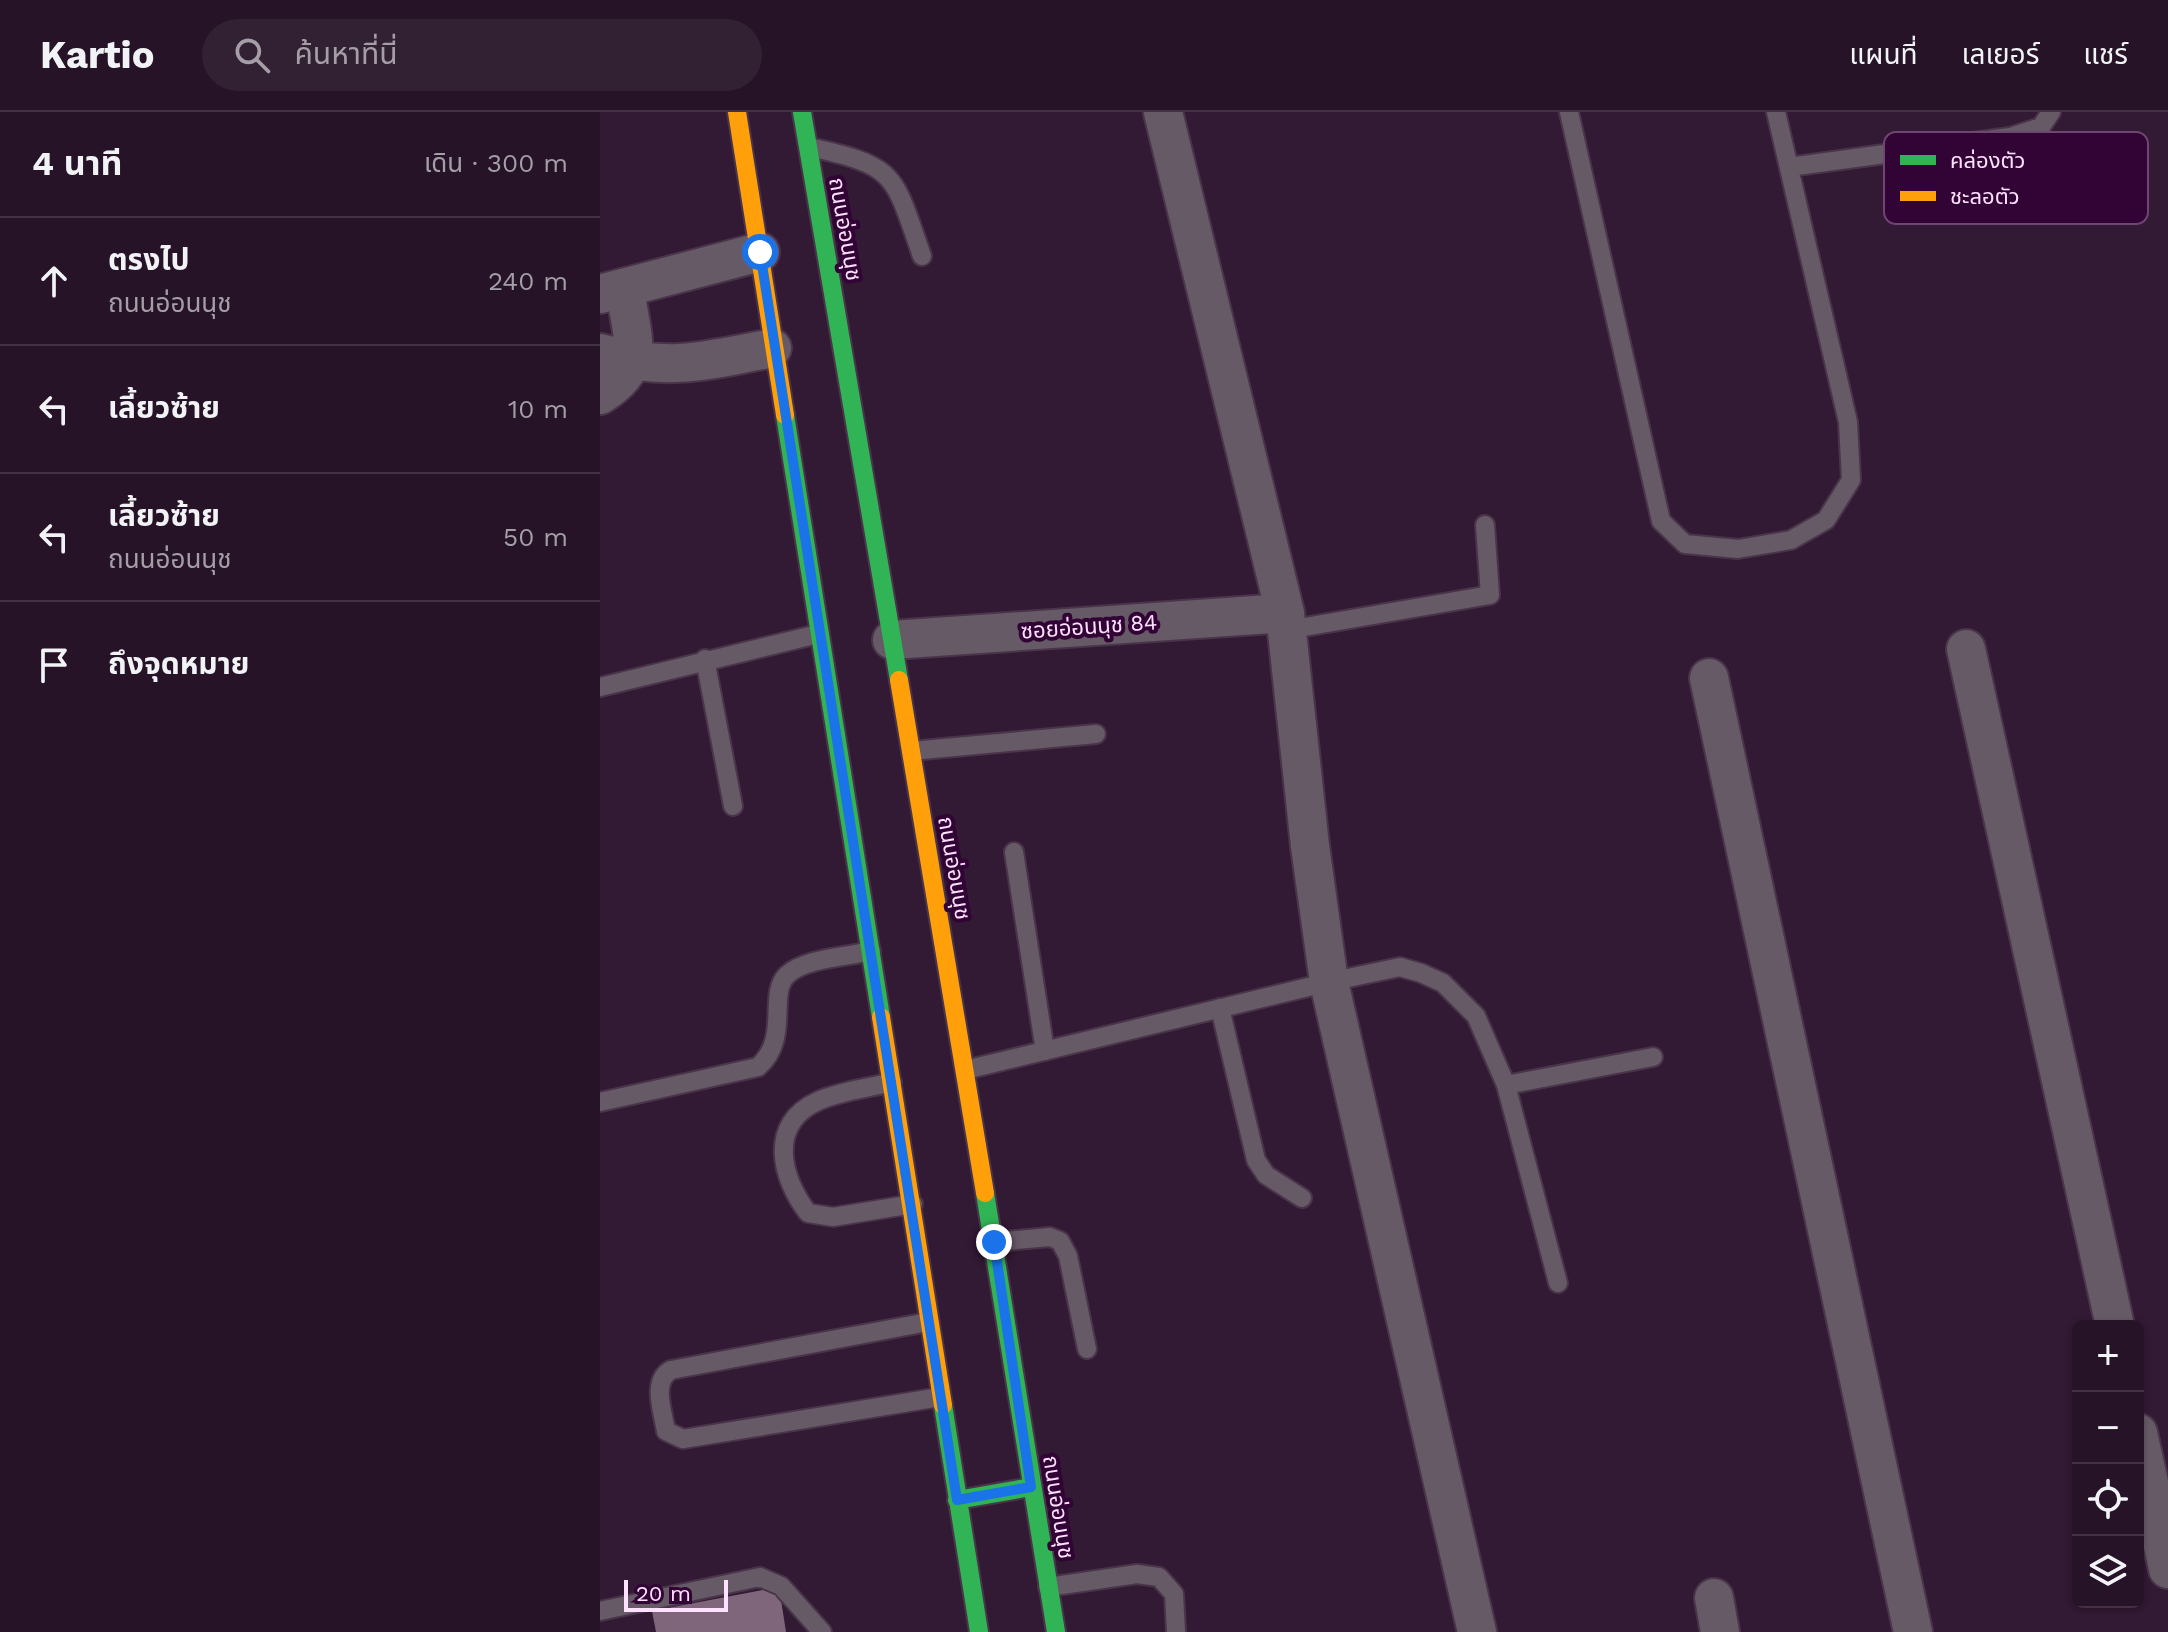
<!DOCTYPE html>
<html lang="th">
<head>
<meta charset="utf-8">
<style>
	body { margin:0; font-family:"Work Sans","Noto Sans Thai",sans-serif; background:#322033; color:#f1f3f6 }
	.controls { position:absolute; right:24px; bottom:24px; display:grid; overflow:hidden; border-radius:12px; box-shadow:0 2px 6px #0004 }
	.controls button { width:72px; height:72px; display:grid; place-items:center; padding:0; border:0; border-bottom:2px solid #423244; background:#261327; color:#f1f3f6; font:40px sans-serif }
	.scale { position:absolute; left:24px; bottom:20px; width:104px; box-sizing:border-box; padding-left:8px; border:4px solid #fee1fe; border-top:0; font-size:22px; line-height:28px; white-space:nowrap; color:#fee1fe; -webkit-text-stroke:6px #320335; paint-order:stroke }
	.stop { position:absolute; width:24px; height:24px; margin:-18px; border:6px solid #1a73e8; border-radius:50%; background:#fff }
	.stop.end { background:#1a73e8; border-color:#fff; box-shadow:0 2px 8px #0008 }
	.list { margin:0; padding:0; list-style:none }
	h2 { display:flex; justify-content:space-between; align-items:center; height:104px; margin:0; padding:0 32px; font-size:34px }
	h2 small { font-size:26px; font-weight:400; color:#a49ea7 }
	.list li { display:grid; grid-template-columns:52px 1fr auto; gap:24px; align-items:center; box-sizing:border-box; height:128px; padding:0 32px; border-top:2px solid #423244 }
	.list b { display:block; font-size:30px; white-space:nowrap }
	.list p { margin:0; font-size:26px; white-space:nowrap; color:#a49ea7 }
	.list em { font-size:26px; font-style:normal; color:#a49ea7 }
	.icon { flex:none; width:44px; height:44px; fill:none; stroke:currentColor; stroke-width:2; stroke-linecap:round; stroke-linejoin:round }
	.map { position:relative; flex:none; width:1568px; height:1520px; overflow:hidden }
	header { display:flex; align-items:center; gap:48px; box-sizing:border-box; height:112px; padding:0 40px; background:#261327; border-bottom:2px solid #423244 }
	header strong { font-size:38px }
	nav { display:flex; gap:44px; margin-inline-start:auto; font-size:28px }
	.search { width:560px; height:72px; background:#322033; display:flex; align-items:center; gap:20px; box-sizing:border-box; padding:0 28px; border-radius:44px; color:#a49ea7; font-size:30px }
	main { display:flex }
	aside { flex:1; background:#261327 }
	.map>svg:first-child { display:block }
</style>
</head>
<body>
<header>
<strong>Kartio</strong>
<div class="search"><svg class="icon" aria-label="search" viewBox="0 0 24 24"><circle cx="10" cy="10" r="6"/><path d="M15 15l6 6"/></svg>ค้นหาที่นี่</div>
<nav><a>แผนที่</a><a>เลเยอร์</a><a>แชร์</a></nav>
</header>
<main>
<aside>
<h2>4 นาที<small>เดิน · 300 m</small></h2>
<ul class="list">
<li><svg class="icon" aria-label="ahead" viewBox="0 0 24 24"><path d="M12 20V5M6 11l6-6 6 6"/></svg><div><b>ตรงไป</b><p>ถนนอ่อนนุช</p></div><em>240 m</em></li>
<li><svg class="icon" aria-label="left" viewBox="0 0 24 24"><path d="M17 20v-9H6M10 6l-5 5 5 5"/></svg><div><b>เลี้ยวซ้าย</b></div><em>10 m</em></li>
<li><svg class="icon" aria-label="left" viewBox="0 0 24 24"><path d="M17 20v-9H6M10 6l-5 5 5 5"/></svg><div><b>เลี้ยวซ้าย</b><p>ถนนอ่อนนุช</p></div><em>50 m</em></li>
<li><svg class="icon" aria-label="arrive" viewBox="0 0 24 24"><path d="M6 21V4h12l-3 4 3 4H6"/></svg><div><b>ถึงจุดหมาย</b></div></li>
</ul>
</aside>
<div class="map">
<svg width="1568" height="1520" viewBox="0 0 1568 1520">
	<rect width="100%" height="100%" fill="#321934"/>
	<path fill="#80667a" d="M179,1475l7,45h-130l-4,-21z"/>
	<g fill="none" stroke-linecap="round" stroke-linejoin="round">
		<defs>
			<path id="lane" d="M969,0l92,409 24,23 53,5 53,-9 35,-20 25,-40 -3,-58 -72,-310
				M209,35c89,19 84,27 113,109
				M1189,55l221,-30 31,-10 10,-15
				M687,518l203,-35 -5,-70
				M105,547l28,147
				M0,575l218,-53
				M311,639l185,-17
				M414,740l31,199
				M620,896l36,152 10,15 36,23
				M365,958l364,-88 71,-15 21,6 22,10 33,33 30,69 52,198
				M292,970c-23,6 -52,9 -74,19 -51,23 -37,77 -10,112l25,4 80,-13
				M906,973l147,-28
				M0,990l158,-35c33,-29 9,-73 29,-92 18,-17 60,-18 84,-24
				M394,1130l56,-5 10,4 8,15 19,93
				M328,1210l-257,48c-20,11 -8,42 -5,61l17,8 257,-42
				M448,1475l89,-13 22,3 15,17 2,38
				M0,1499l160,-34 21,9 41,46"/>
			<path id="street" d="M563,0l122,501 25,233 19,136 148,650
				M0,182l160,-42
				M0,241c66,19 107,8 172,-5
				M0,283c49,-30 31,-57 25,-107
				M292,528l393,-27
				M1366,537l149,677
				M1109,566l204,954
				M1538,1321l30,136
				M1114,1486l6,34"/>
			<path id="fast" d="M202,0l97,568
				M185,303l96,602
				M385,1081l71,439
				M343,1293l36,227
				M357,1388l74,-13"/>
			<path id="slow" d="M137,0l48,303
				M299,568l86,513
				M281,905l62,388"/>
		</defs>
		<use href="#lane" stroke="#49344a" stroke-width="22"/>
		<use href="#street" stroke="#49344a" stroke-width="42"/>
		<use href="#fast" stroke="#49344a" stroke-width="22"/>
		<use href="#slow" stroke="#49344a" stroke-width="22"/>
		<use href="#lane" stroke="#665a67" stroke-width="18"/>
		<use href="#street" stroke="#665a67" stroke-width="38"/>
		<use href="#fast" stroke="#30b455" stroke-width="18"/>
		<use href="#slow" stroke="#ff9f0a" stroke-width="18"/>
	</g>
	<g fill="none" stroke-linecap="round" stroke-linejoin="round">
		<path stroke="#1a73e8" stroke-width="10" d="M160,140l197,1248 74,-13 -37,-245"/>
	</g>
	<g text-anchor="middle" stroke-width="8" stroke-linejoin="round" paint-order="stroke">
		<g font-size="22" fill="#fee1fe" stroke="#320335">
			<text transform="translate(246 117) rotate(80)" y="8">ถนนอ่อนนุช</text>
			<text transform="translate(489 514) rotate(-4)" y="8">ซอยอ่อนนุช 84</text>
			<text transform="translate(355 756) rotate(80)" y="8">ถนนอ่อนนุช</text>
			<text transform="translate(459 1395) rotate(81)" y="8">ถนนอ่อนนุช</text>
		</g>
	</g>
	<rect x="1284" y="20" width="264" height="92" rx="12" fill="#320335" stroke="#6f4671" stroke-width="2"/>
	<rect x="1300" y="43" width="36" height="10" fill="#30b455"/>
	<rect x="1300" y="79" width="36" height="10" fill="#ff9f0a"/>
	<g font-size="22" fill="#fee1fe">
		<text x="1350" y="56">คล่องตัว</text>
		<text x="1350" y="92">ชะลอตัว</text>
	</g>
</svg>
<div class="controls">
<button>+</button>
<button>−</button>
<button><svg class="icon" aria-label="locate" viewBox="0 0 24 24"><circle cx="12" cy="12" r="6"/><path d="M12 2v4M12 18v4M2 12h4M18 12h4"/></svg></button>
<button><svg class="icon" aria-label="layers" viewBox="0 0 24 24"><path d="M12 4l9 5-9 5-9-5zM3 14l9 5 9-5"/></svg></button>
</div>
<div class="scale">20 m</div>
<div class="stop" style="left:160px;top:140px"></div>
<div class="stop end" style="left:394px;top:1130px"></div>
</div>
</main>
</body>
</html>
